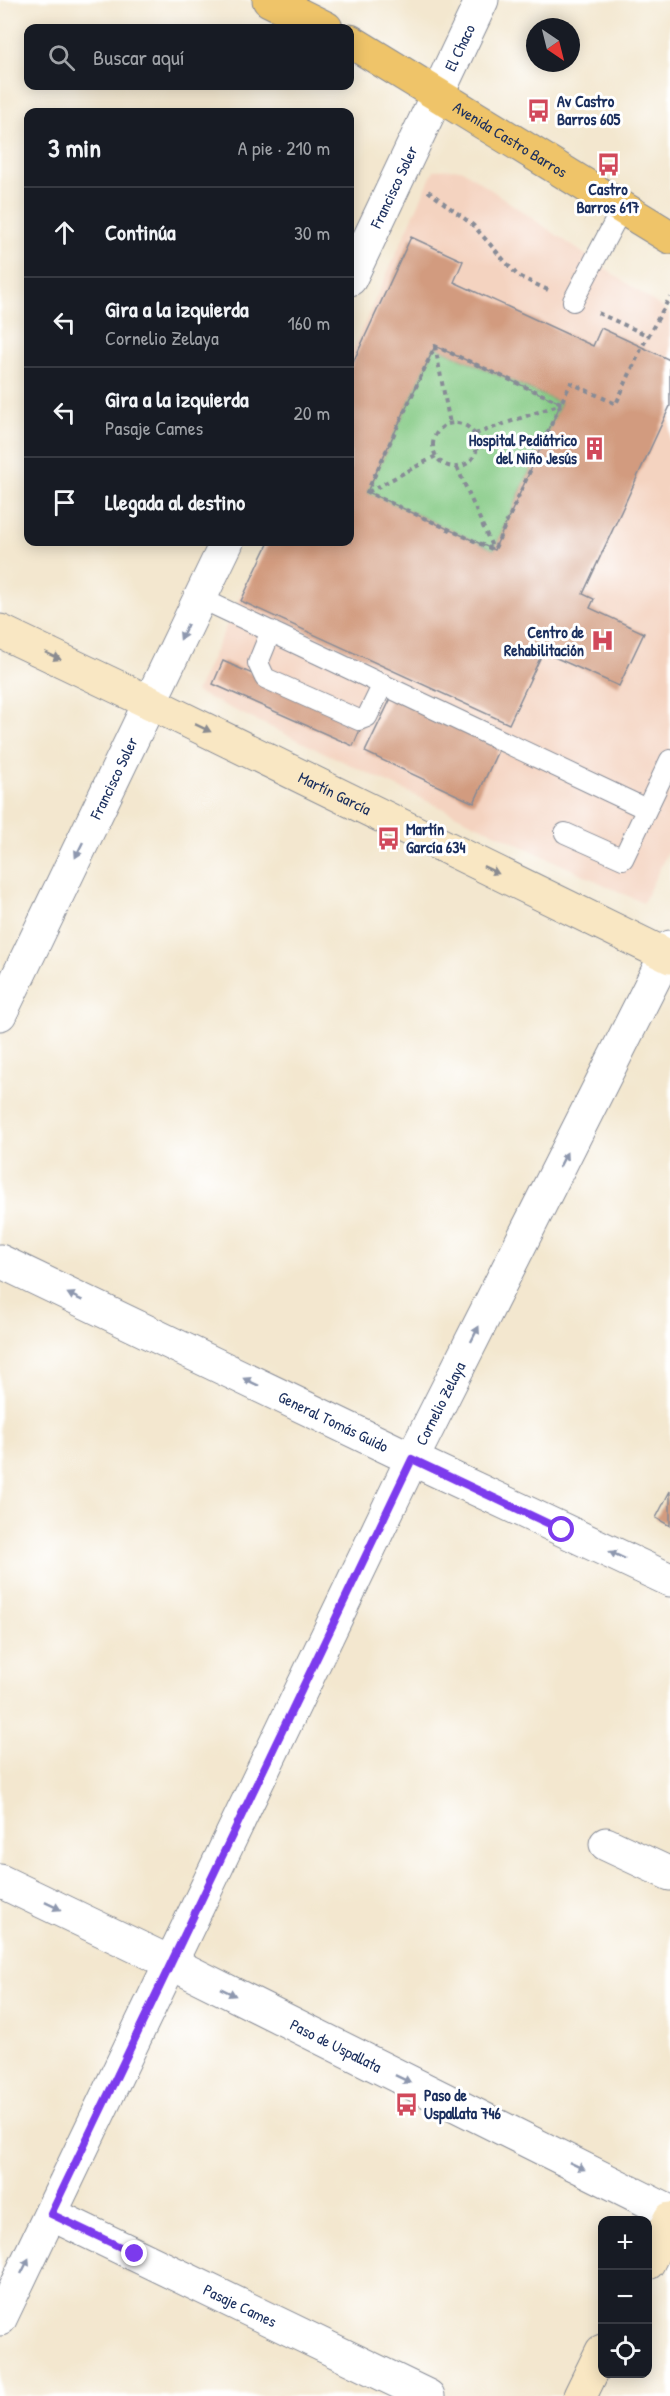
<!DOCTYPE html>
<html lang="es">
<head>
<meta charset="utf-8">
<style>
	body { margin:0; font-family:"Patrick Hand",sans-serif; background:#242831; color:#f1f3f6 }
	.controls { position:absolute; right:18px; bottom:18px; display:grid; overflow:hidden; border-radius:12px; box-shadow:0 3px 15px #0003 }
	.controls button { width:54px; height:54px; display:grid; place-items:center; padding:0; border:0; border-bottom:2px solid #363941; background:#171b24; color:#f1f3f6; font:30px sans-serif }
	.compass { position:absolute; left:526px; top:18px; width:54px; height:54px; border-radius:50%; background:#171b24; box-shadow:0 3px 15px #0003; rotate:145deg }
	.stop { position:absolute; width:18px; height:18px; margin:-14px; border:4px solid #7c3aed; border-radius:50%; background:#fff }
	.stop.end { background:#7c3aed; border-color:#fff; box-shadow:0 2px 6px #0008 }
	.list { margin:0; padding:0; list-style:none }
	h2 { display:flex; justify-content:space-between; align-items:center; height:78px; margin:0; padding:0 24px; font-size:26px }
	h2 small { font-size:20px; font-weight:400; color:#9ea1a6 }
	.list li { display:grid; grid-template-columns:39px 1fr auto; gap:18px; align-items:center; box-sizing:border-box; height:90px; padding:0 24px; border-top:2px solid #363941 }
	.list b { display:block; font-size:22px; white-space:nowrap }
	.list p { margin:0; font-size:20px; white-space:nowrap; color:#9ea1a6 }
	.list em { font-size:20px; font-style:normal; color:#9ea1a6 }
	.icon { flex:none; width:33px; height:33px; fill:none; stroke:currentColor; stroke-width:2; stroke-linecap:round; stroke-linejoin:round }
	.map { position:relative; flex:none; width:670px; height:2396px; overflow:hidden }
	.search { position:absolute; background:#171b24; box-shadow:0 3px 15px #0003; left:24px; top:24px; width:330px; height:66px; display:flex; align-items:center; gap:15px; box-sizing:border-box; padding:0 21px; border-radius:12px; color:#9ea1a6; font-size:22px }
	.panel { position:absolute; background:#171b24; box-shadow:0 3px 15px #0003; left:24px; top:108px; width:330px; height:438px; border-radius:12px }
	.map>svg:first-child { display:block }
</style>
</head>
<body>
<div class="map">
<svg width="670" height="2396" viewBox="0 0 670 2396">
	<rect width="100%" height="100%" fill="#fff"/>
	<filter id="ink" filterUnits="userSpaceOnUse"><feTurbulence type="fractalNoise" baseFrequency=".0167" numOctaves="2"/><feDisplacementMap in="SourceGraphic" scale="12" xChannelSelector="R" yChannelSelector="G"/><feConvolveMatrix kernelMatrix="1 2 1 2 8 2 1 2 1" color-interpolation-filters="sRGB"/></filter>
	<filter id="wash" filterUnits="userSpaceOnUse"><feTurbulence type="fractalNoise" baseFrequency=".008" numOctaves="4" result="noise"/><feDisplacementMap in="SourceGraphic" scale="24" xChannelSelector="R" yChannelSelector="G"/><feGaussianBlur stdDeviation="1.35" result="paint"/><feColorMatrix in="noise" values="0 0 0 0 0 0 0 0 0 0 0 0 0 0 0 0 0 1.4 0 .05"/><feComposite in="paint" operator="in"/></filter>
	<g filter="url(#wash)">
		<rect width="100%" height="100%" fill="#f3e7cf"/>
		<path fill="#f4d3c0" d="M461,169l209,144v534l-27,56 -447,-211 69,-150h85v-186l84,-186z"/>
		<path fill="#86cb86" stroke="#507d72" stroke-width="1.5" d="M435,346l126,57 -67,147 -127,-58z"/>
		<g id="blocks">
			<path fill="#d29b7f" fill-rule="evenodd" d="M411,237l52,24 -9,21 139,64 8,-18 69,32v46l-87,188 11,5 -4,9 54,25 -25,53 -76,-34 -34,72 -268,-123 28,-59h81v-173zM435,346l126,57 -67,147 -127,-58z
				M223,661l140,62 -10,23 -140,-62z
				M393,694l108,50 -27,59 -109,-51z
				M670,1491v35l-14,-8z"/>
		</g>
	</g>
	<g filter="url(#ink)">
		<use href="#blocks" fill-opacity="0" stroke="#878b96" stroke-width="1.5"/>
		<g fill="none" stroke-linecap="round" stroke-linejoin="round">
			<defs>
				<path id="service" d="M573,301l49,-93
					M200,598l446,211
					M271,631l-13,32 7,15 94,42 8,-3 16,-33
					M565,833l58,26 47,-99"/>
				<g id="minor">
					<path id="s1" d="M350,279l132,-279"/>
					<path id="s2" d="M0,1014l227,-472"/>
					<path id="s3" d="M0,1261l412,198 258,121"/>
					<path d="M606,1844l64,30"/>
					<path id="s4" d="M0,1881l171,82 499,249"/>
					<path id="s5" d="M51,2214l377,182"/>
					<path id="s6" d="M0,2319l412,-860 258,-512"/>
				</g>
				<g id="secondary">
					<path id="s7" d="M0,631l151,72 519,254"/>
					<path d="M648,2263l22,-44"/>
					<path d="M580,2396l22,-45"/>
				</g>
				<g id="primary">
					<path d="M269,0l57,28"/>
					<path id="s8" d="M350,41l320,196"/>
				</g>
			</defs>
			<use href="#service" stroke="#878b96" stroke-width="22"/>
			<use href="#minor" stroke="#878b96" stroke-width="35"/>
			<use href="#secondary" stroke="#878b96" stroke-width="35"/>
			<use href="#primary" stroke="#878b96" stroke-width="35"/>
			<path stroke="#878b96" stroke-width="4" stroke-dasharray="4.5 4.5" stroke-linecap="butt" d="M428,191l45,34 45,51 32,15
				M598,313l51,23
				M435,346l15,78
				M561,403l-126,-57 -68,146 127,58 67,-147 10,-20 45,21 26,-57 28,-50
				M433 445a22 22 0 1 1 44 0a22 22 0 1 1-44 0Z
				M475,434l86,-30
				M457,467l36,82
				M368,492l68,-36"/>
			<use href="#service" stroke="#fff" stroke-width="20"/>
			<use href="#minor" stroke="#fff" stroke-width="33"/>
			<use href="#secondary" stroke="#f9e7c3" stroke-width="33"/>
			<use href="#primary" stroke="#efc469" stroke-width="33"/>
		</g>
		<defs><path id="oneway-solid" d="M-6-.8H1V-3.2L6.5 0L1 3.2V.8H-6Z" transform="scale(1.5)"/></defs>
		<g fill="#8d97ae">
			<use href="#oneway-solid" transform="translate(184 632) rotate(115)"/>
			<use href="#oneway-solid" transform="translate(79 850) rotate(116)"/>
			<use href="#oneway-solid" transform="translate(563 1160) rotate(-63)"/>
			<use href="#oneway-solid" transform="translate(75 1297) rotate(-154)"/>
			<use href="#oneway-solid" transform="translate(475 1334) rotate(-63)"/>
			<use href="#oneway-solid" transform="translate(251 1382) rotate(-154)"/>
			<use href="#oneway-solid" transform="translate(617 1555) rotate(-155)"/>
			<use href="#oneway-solid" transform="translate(53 1906) rotate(26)"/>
			<use href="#oneway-solid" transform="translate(228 1992) rotate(26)"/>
			<use href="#oneway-solid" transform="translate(403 2079) rotate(26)"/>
			<use href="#oneway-solid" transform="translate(577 2166) rotate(26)"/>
			<use href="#oneway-solid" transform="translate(25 2266) rotate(-64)"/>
		</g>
		<g fill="#8a8b90">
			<use href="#oneway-solid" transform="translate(53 656) rotate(25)"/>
			<use href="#oneway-solid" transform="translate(203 728) rotate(26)"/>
			<use href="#oneway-solid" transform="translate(491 870) rotate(26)"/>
		</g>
	</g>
	<g fill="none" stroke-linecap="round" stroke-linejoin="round" filter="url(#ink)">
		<path stroke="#7c3aed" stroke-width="8" d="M135,2254l-84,-40 361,-755 150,71"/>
	</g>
	<defs>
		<symbol id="bus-bare" viewBox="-9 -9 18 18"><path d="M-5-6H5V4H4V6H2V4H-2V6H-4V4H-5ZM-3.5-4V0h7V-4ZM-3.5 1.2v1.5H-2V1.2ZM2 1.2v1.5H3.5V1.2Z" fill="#d1495b" stroke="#fff" stroke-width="2.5" paint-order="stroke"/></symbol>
		<symbol id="building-bare" viewBox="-9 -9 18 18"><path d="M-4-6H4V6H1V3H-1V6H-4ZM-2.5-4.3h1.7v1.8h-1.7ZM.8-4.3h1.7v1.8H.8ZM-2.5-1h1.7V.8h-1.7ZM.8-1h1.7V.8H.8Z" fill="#d1495b" stroke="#fff" stroke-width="2.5" paint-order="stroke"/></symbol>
		<symbol id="hospital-bare" viewBox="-9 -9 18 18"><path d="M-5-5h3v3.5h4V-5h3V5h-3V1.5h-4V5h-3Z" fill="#d1495b" stroke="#fff" stroke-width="2.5" paint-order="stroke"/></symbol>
	</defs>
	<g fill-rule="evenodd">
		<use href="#bus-bare" x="522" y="94" width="33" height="33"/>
		<use href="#bus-bare" x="592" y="148" width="33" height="33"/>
		<use href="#building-bare" x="578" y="432" width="33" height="33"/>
		<use href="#hospital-bare" x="586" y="624" width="33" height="33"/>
		<use href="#bus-bare" x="372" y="822" width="33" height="33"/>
		<use href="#bus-bare" x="390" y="2088" width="33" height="33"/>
	</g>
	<g text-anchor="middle" stroke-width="6" stroke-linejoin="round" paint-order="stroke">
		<g font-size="16" fill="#1b2f5e" stroke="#fff">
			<text dy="6" stroke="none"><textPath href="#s1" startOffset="256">El Chaco</textPath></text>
			<text dy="6" stroke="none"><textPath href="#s8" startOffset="188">Avenida Castro Barros</textPath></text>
			<text dy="6" stroke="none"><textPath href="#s1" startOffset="102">Francisco Soler</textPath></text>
			<text dy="6" stroke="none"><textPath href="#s2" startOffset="262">Francisco Soler</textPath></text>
			<text dy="6" stroke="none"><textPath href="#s7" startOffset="372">Martín García</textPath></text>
			<text dy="6" stroke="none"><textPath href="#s6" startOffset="1016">Cornelio Zelaya</textPath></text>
			<text dy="6" stroke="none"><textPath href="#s3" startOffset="370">General Tomás Guido</textPath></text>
			<text dy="6" stroke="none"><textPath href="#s4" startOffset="374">Paso de Uspallata</textPath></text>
			<text dy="6" stroke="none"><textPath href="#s5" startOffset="210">Pasaje Cames</textPath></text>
		</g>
		<g font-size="16" font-weight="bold" fill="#1b2f5e" stroke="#fff" text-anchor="start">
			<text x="557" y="107">Av Castro<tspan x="557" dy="18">Barros 605</tspan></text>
			<text x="608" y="195" text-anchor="middle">Castro<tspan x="608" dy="18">Barros 617</tspan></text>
			<text x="577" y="446" text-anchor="end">Hospital Pediátrico<tspan x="577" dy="18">del Niño Jesús</tspan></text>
			<text x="584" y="638" text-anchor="end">Centro de<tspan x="584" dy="18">Rehabilitación</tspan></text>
			<text x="406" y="835">Martín<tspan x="406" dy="18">García 634</tspan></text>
			<text x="424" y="2101">Paso de<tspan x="424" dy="18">Uspallata 746</tspan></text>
		</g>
	</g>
</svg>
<div class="controls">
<button>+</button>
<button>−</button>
<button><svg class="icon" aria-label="locate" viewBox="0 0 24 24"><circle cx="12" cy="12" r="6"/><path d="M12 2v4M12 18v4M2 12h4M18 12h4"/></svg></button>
</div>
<svg class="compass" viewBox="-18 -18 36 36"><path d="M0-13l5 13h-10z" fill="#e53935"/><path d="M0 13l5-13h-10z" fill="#9ea1a6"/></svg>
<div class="stop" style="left:562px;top:1530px"></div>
<div class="stop end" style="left:135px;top:2254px"></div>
<div class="search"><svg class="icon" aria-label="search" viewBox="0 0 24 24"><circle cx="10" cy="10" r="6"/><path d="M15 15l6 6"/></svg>Buscar aquí</div>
<section class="panel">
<h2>3 min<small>A pie · 210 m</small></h2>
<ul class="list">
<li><svg class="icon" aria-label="ahead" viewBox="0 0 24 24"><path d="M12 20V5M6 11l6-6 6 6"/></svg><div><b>Continúa</b></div><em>30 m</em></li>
<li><svg class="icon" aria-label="left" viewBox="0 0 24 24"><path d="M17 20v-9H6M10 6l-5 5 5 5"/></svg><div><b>Gira a la izquierda</b><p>Cornelio Zelaya</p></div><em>160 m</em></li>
<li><svg class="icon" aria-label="left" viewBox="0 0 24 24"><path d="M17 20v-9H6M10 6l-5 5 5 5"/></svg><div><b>Gira a la izquierda</b><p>Pasaje Cames</p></div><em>20 m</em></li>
<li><svg class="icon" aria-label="arrive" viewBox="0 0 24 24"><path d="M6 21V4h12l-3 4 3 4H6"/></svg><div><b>Llegada al destino</b></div></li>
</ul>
</section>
</div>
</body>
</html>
